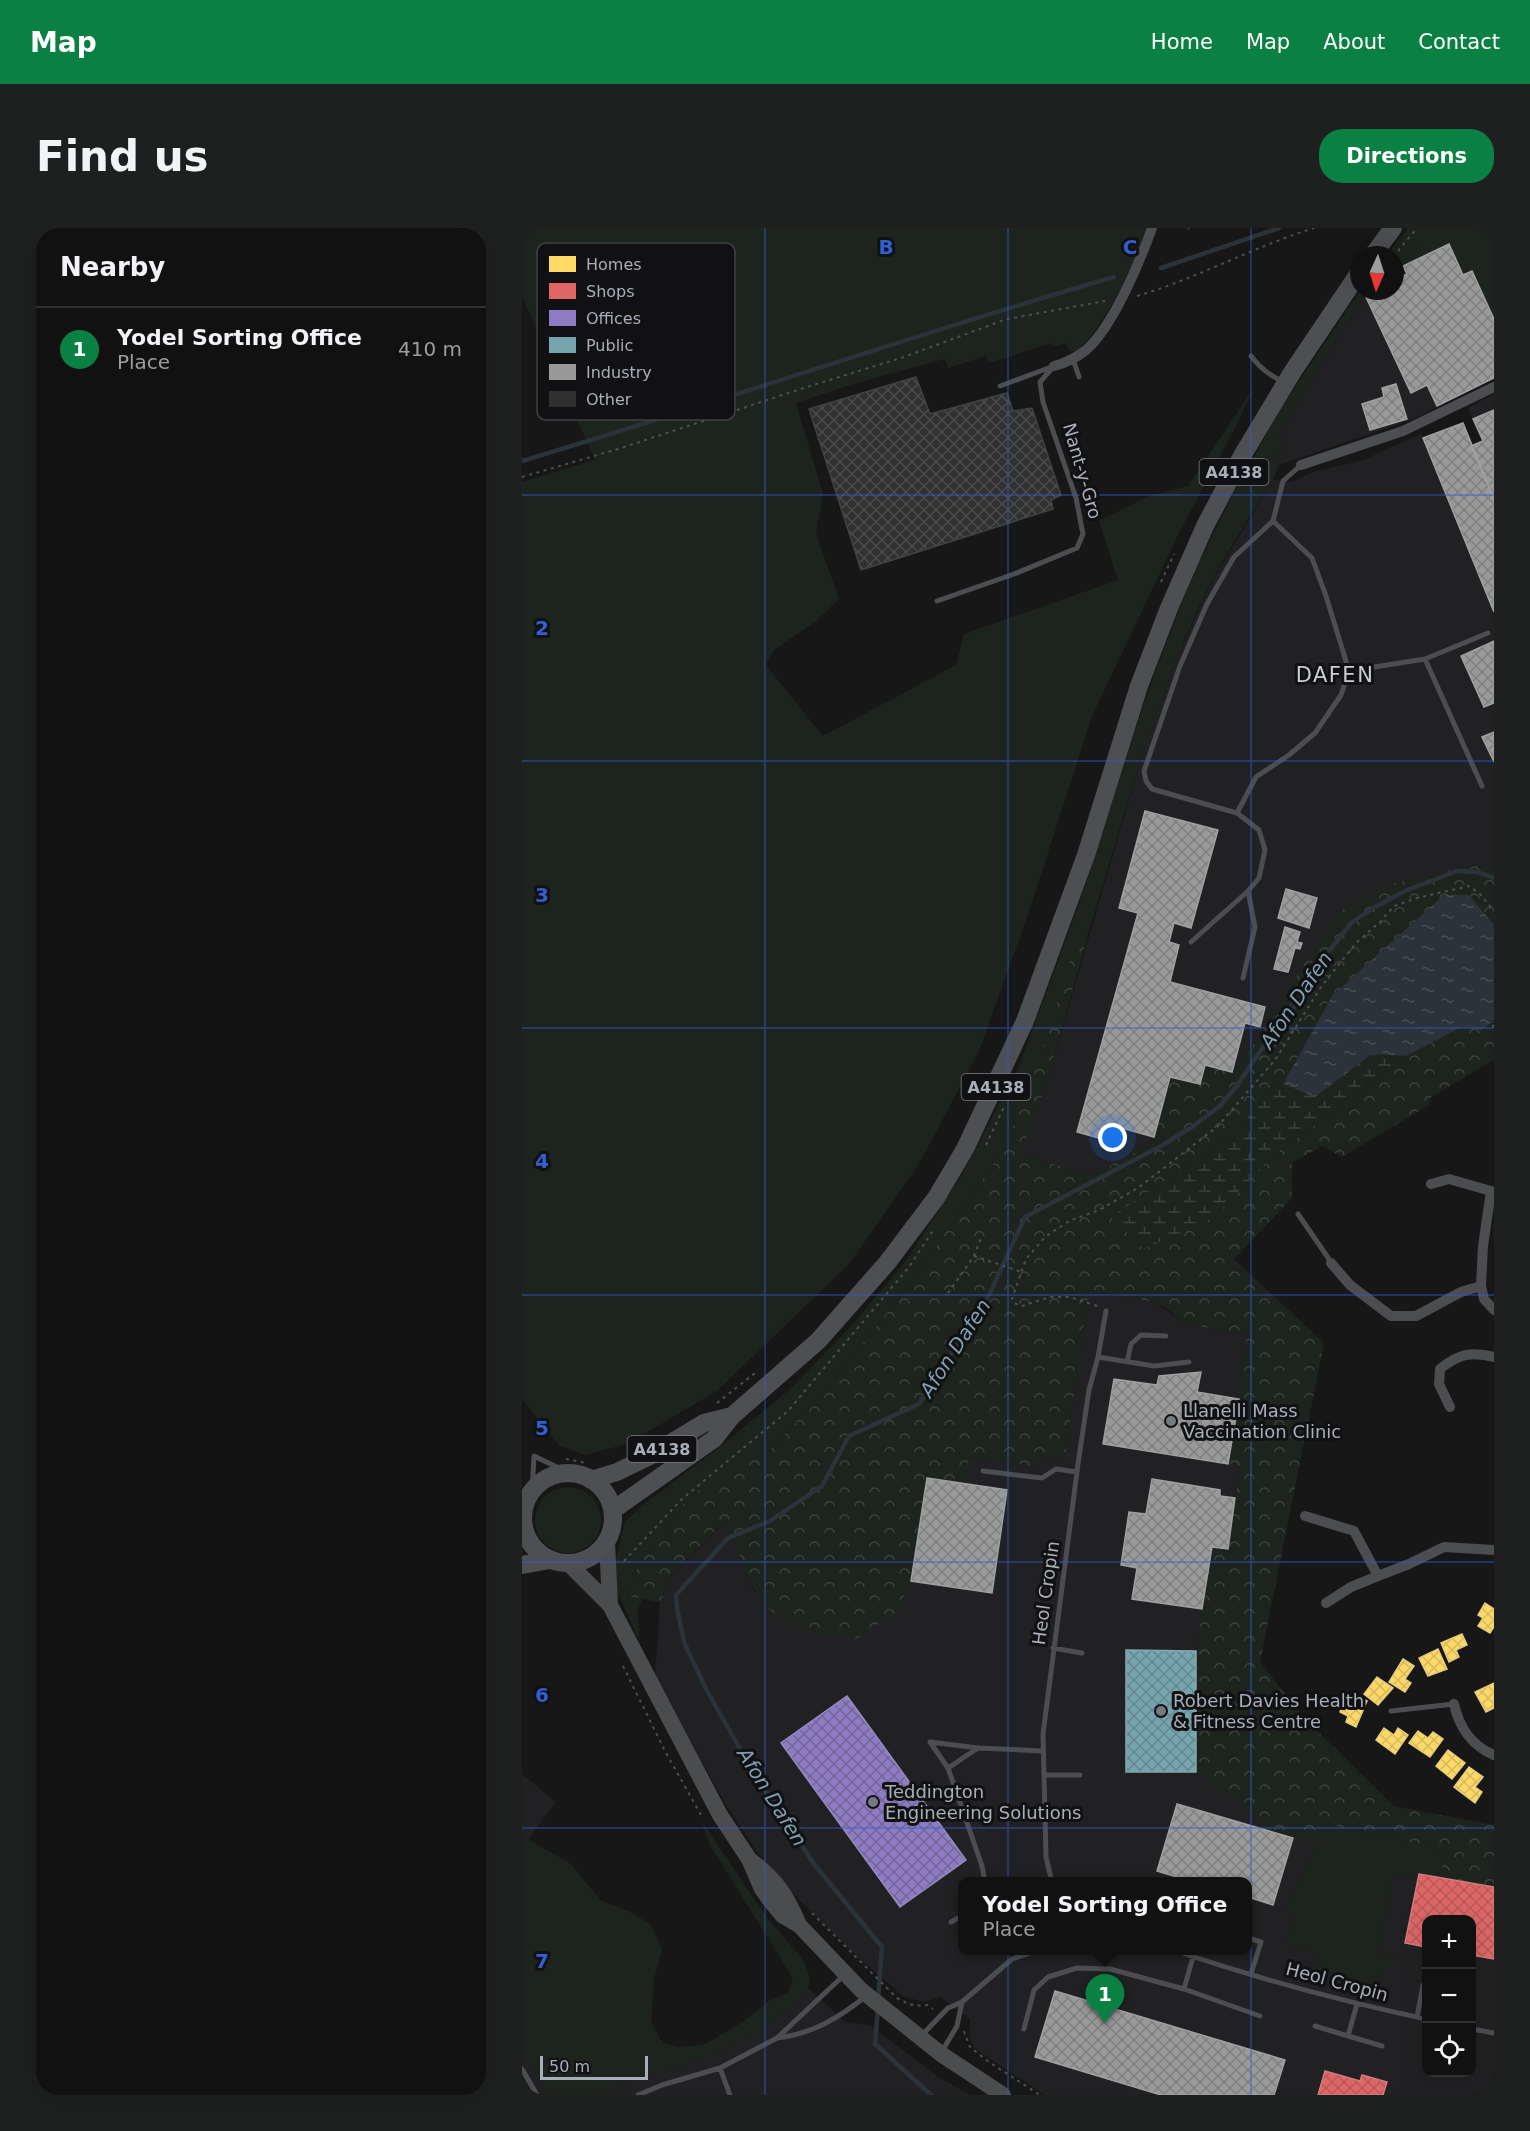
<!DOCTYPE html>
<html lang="en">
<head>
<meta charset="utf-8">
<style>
	body { margin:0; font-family:"DejaVu Sans",sans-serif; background:#1e1f1f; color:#f1f3f6 }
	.controls { position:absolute; right:18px; bottom:18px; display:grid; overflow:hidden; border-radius:12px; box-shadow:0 6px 24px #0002 }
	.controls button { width:54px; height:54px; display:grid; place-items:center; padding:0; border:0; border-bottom:2px solid #303131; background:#111; color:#f1f3f6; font:30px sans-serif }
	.compass { position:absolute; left:828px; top:18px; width:54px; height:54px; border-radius:50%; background:#111; box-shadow:0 6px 24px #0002; rotate:183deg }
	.scale { position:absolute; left:18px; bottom:15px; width:108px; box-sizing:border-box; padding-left:6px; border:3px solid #a8afb8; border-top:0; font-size:16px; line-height:21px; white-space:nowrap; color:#a8afb8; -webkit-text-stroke:4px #111113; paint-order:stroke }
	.you { position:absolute; left:591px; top:910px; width:21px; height:21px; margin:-15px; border:4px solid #fff; border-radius:50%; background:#1a73e8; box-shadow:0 0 0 9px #1a73e833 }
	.badge { display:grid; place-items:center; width:39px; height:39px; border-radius:50%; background:#0b8043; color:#fff; font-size:20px; font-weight:700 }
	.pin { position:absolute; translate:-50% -50px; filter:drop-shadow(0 2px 3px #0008) }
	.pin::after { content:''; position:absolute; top:32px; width:21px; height:18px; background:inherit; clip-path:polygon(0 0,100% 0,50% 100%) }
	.popup { position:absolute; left:436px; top:1649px; width:294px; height:78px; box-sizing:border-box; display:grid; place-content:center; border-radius:12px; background:#111; filter:drop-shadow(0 2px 4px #0005); font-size:20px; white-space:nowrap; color:#9c9d9f }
	.popup b { font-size:22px; color:#f1f3f6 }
	.popup::after { content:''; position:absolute; left:50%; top:100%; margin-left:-12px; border:12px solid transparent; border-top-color:#111 }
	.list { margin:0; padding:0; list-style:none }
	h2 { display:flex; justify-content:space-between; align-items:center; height:78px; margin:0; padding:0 24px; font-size:26px }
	h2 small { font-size:20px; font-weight:400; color:#9c9d9f }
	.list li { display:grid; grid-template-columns:39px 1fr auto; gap:18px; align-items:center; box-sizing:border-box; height:84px; padding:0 24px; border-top:2px solid #303131 }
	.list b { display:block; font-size:22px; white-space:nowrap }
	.list p { margin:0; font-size:20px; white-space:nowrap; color:#9c9d9f }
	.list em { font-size:20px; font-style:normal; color:#9c9d9f }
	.icon { flex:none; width:33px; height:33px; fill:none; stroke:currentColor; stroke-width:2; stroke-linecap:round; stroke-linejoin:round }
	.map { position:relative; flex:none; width:972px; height:1867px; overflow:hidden; border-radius:24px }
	header { display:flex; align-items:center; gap:36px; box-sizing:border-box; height:84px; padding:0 30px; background:#0b8043; color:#fff }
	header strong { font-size:28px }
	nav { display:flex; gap:33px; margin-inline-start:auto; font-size:21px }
	.intro { display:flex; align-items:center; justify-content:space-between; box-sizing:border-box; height:144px; padding:0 36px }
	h1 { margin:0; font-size:42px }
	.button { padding:15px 27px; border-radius:24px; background:#0b8043; color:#fff; font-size:21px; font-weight:700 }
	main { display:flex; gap:36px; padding:0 36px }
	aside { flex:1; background:#111; border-radius:24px; box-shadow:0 6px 24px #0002 }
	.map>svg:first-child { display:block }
</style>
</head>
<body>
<header>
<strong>Map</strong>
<nav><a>Home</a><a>Map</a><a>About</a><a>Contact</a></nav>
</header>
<div class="intro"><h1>Find us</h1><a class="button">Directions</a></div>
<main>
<aside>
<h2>Nearby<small></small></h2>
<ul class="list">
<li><span class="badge">1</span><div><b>Yodel Sorting Office</b><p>Place</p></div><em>410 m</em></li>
</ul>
</aside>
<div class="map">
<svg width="972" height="1867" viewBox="0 0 972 1867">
	<defs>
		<pattern id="forest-crowns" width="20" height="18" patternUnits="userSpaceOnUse" patternTransform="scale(1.5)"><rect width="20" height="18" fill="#1d241d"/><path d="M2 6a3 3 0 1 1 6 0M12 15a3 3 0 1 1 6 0" fill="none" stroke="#3b413c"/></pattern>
		<pattern id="wetland-marsh" width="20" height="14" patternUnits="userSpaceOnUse" patternTransform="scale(1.5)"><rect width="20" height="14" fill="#1d241d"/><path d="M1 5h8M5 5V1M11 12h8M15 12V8" fill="none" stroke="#3b413c"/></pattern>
		<pattern id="water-ripples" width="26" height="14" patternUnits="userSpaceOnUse" patternTransform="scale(1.5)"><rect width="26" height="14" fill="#2a3339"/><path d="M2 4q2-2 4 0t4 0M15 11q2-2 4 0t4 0" fill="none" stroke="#464e54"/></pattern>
		<pattern id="homes-cross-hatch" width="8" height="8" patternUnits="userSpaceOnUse" patternTransform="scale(1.5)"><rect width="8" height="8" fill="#ffd966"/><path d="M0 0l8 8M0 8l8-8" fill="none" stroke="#d6b85d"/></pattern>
		<pattern id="shops-cross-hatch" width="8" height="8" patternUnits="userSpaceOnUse" patternTransform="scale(1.5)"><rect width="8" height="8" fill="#e06666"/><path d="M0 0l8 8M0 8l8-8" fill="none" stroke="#b45a5a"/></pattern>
		<pattern id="offices-cross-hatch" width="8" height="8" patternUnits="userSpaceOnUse" patternTransform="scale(1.5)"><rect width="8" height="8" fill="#8e7cc3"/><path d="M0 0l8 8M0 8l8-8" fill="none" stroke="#726699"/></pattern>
		<pattern id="public-cross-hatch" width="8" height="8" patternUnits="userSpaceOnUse" patternTransform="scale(1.5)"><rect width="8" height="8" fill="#76a5af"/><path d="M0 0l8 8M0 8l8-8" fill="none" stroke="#658991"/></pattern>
		<pattern id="industry-cross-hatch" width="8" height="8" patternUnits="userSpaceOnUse" patternTransform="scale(1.5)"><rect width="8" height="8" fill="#999"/><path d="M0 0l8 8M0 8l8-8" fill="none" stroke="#7f8080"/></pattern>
		<pattern id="building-cross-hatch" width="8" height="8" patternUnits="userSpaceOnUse" patternTransform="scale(1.5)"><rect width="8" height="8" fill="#303031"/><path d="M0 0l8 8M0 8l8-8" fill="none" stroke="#4b4b4d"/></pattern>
	</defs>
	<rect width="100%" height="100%" fill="#171717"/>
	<path fill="#212123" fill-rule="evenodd" d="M927,16l14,31 9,-4 22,48v59l-80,41 -141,48 12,-24 -7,-5 32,-56 55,-87 8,-4h22l8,-25z
		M972,166v478l-7,-5 -200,126 -22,36 -33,43 -62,5 -19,67 -60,32 -71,-22 27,-73 101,-346 27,-72 35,-78 63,-105 19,2 21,-10 50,-12 58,-26 2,4 40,-15 9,23 11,-5 -15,-33z
		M567,1063l66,11 30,22 62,10 -10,64 2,1 -11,65 12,3 -12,82 -16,-2 -16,104 130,173 119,26 -5,27 54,10v208h-449l-71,-47 -5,-13 1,-16 -30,-22 -15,5 -21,-5 -44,-38 -90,-88 -46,-69 -69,-127 5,-73 12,-27 56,-56 26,73 157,-11 16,-103 42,-21 68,10 4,-6 7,-5 17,2zM440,1654h286v68h-286zM904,1692h46v152h-46z
		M0,1546l34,28 -28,38 43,24 29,36 29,11 22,14 11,24 -8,30 -3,42 11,22 17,4 25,-2 37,-22 28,-22 19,-8 5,-15 15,10 37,34 24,3 68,51 33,19h-448z"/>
	<path fill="#1d241d" d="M0,0h624c-13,40 -39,95 -69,123h-8l-3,-8 -12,4 -3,-4 -62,20 -3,-7 -38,12 -3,-9 -92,25 -57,19 27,91 -7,40 23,65 -24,23 -40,27 -10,15 58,72 133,-71 8,-31 154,-54 -19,-59 50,-25 39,-10 67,-100 -18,38 -58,109 -87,183 -64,199 -49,136 -60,113 -69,99 -133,128 -90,53 -42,11 -25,-9 -38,-47v-917l73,-22 -73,-164z
		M886,0h86v91l-22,-48 -9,4 -14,-31 -46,22 4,8 -12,6v-25h-8z
		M838,63h13l-8,4 -55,87 -32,56 7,5 -11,23 5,-1 -6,15c-22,35 -45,70 -64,106 -55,111 -85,231 -121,349l-8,-3 -40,126 -36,91 -97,139 -82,103 -57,61 -82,48 -23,39 -21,17 -15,40 15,3 -4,11 1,30 -23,-51 -1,-26 10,-41 18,-17 78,-59 68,-56 63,-65 53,-63 58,-89 56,-107 61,-165 64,-198 33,-89 20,-47 38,-77 48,-85z
		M13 1292a33 33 0 1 1 66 0a33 33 0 1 1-66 0Z
		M179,1592l64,95 38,45 7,18 -2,11 -8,11 -29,23 -64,35 -77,24 -27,13h-54l-27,-44v-203l6,-9 43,25 29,36 29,11 22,14 11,24 -8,30 -3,42 11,22 17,4 25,-2 37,-22 28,-22 19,-8 5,-15 -83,-133z
		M804,1596l119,26 -5,27 -20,-3 -1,4 -25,-5 -16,80 20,4 -5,10h-10l-7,33 -63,-20 7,-25 -35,-11 10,-29 -10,-4z"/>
	<path fill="url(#forest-crowns)" d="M956,635l9,4 7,5v53l-25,-30 -137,101 -49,88 -15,7 -31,41 -126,85 100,2 69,-69 78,-55 48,-39 56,-29 20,3 12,-10v40l-63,37 -2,8 -87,52 -20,-11 -30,17v35l-58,61 90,84 -64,319 44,56 90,88 100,19v62l-54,-10 5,-27 -118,-26 -10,20 -39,-10 -82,-62v-121l16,-104 16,2 12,-82 -12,-3 11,-65 -2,-1 10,-64 -62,-10 -15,-13 -15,-9 -66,-11 -24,167 -17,-2 -7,5 -3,6 -69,-10 -3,27 -39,-6 -16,103 -14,31 -41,27c-18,-3 -43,-5 -59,-11 -46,-20 -54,-66 -70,-109l-55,55 -12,28 -33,-6 15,-40 21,-17 23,-39 62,-48h20l57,-61 82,-103 97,-139 36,-92 39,-125 9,3 -41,146 -26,73 70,22 60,-32 19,-67 35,-12 27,7 33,-43 50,-84 27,-35 42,-24z"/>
	<path fill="url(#wetland-marsh)" d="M850,826l34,2 -48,39 -78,55 -69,69 -67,30 -33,-32 126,-85 31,-41 15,-7 32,13z"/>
	<path fill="url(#water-ripples)" d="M922,667h25l25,30v95l-12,10 -20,-3 -56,29 -34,-2 -57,43 -32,-13 49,-88z"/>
	<path fill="url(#homes-cross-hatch)" stroke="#e5cc7f" stroke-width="1.5" d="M963,1375l9,6v18l-4,6 -12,-7 5,-8 -5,-3z
		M940,1406l5,11 -11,5 3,7 -10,5 -8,-19z
		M916,1421l9,20 -19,7 -9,-18z
		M881,1431l11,7 -9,13 6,4 -6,9 -16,-10z
		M855,1449l16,11 -15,17 -14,-11z
		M972,1455v25l-8,4 -11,-20z
		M826,1465l19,8 -11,26 -10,-5 2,-6 -8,-4z
		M862,1500l10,7 4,-7 10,7 -13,19 -19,-14z
		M896,1503l10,7 5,-6 10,7 -13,18 -21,-14z
		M926,1522l17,13 -13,16 -16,-13z
		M947,1539l14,10 -8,10 7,5 -7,11 -21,-16z"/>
	<path fill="url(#shops-cross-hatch)" stroke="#cf7c7f" stroke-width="1.5" d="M897,1646l75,13v72l-22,-4v-35h-46v27l-21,-4z
		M803,1843l35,10 2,-6 25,7 -4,13h-65z"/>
	<path fill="url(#offices-cross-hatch)" stroke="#968bc0" stroke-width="1.5" d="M325,1468l119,164 -66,47 -119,-164z"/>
	<path fill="url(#public-cross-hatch)" stroke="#85a8b2" stroke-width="1.5" d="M604,1422l70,1v121h-70z"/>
	<path fill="url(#industry-cross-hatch)" stroke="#9ea0a2" stroke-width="1.5" d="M927,16l14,31 9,-4 22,48v59l-57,28 -10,-21 -16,8 -46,-98 8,-4h22v-11l12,-6 -4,-8z
		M874,156l11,35 -37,11 -8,-26 22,-7 -2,-9z
		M972,182v89l-23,-53 12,-5 -10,-22z
		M941,195l31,76v113l-71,-174z
		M972,413v62l-10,4 -23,-51z
		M972,504v30l-12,-25z
		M623,583l73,19 -27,98 -17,-5 -5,19 10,3 -9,37 95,25 -5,20 -15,-4 -13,49 -27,-7 -5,19 -30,-7 -16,60 -43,-12 -5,15 -29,-8 61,-219 -19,-5z
		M764,661l31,9 -8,30 -31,-10z
		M763,699l15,5 -3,10 5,1 -2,6 -5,-1 -7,24 -14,-3z
		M679,1144l-4,20 42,7 -11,65 -125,-20 11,-65 43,6 2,-9z
		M405,1250l80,12 -15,103 -81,-12z
		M630,1251l68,11v6l15,2 -7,51 -16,-2 -10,62 -70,-10 5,-31 -16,-3 8,-53 17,2z
		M655,1576l116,34 -20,67 -25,-8v-15h-55l-36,-11z
		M533,1763l230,69 -11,35h-113l-126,-38z"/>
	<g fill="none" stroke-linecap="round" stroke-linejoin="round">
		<path stroke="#2a3339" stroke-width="4.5" d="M639,40l118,-40
			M0,233c198,-59 393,-127 592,-184
			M356,1772l4,-53 -68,-83 -66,-101 -42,-74 -22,-47 -7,-34 -1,-13 52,-57 42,-17 52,-35 27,-50 70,-32 71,-111 35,-76 138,-72 32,-20 26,-20 17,-21 30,-44 31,-39 21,-38 31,-40 24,-16 30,-16 52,-20 20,1 17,6
			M356,1780l-3,36 56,51"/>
	</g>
	<path fill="url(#building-cross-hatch)" stroke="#3f4143" stroke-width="1.5" d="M394,149l14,37 77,-21 6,18 19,-3 29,87 -10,5 2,9 -192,61 -52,-161z"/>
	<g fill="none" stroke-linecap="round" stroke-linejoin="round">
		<path stroke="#4d4e52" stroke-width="2" stroke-dasharray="3 4.5" stroke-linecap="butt" d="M666,1l1,-1
			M876,23l19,-23
			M615,68c61,-18 116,-49 177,-68
			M0,249l96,-28 195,-64 88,-27 106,-39 98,-18
			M639,354l13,-28
			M970,797l2,2
			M464,917l18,-38
			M452,1028l48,16
			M426,1065l26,-37 7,-18
			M575,1078l-27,-9h-20l-28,9 -8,-3 -2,-4 14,-40 19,-22 24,-16 30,-11 39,-22 80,-62 57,-66 46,-73 35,-44 25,-22 13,-15 23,-8 52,-12 11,8 14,17
			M195,1175l38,-30
			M44,1231l20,4
			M102,1333l58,-62 106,-88 121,-144 25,-38
			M101,1438l42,85 36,64
			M290,1685l85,85c11,6 17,9 30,7l6,4
			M442,1803l6,16 19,15 51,33"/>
		<path stroke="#4b4d50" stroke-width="5" d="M729,128c9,12 19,20 33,26
			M551,131l6,18
			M415,373l77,-27 63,-26 6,-14 -7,-36 -33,-96 -3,-20 14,-16 -54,20
			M903,431l57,127
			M827,443l76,-12 63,-26
			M715,585l19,-36 33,-22 26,-22 26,-38 8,-24 -23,-75 -14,-38 -39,-37
			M669,714l57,-51 11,-13 6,-28 -6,-20 -22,-17 -85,-24 -6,-8 -2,-10 36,-105 27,-62 27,-47 39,-36 10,-40 18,-16
			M721,750l12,-51 -7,-36
			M776,986l33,48
			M576,1129l56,9 35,-4
			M605,1134l4,-18 10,-9 25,1
			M461,1243l59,7 14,-9 21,3
			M10,1264l2,-36 35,17
			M531,1420l29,5
			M869,1483l63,-7
			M408,1514l48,6 65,3
			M408,1514l18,26
			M456,1520l-30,20 34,98 3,16
			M522,1547h36
			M530,1654l-6,-25 -3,-123 35,-270 11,-74 9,-33 8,-46
			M429,1694l11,-6
			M726,1710l13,4 -10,32
			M651,1722c83,28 168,51 253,69
			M662,1761l76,27
			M835,1776l-9,32 34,10
			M895,1789l6,-32 3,1
			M793,1798l33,10
			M502,1801l10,-39 14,-13 29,-9 33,1 74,20 9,-32
			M950,1801l22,4
			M399,1808l27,-28 14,-6 50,-43 27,-9
			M255,1810c35,-4 62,-20 89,-42
			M419,1825l16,-27 5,-24
			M198,1840l10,27
			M0,1841l15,26
			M116,1867l24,-10 58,-17 57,-30 66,-62"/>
		<path stroke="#4b4d50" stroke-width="10" d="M532,138c12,-3 22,-8 32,-16 27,-23 54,-89 66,-122
			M779,237l102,-34 91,-44
			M909,956l18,-5 42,12 -8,55 -2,40
			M809,1035l19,22 41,31h25l45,-24 20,-6 3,13 10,11
			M928,1179l-11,-23 1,-15c18,-15 32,-18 54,-12
			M783,1288l49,15 24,45 31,-12 35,-17 50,3
			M804,1375l25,-16 27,-11
			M932,1476c5,23 18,42 40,51"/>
		<path stroke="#4a4c4e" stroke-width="16" d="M85,1313l3,64
			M46,1335l42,42 110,210 29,44 13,30 7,10 13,16 17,10 62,65 80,64 62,41
			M228,1632c26,20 36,34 49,65"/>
		<path stroke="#4e4f52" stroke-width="18" d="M851,27l20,-27
			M1 1290a45 45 0 1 1 90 0a45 45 0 1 1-90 0Z
			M69,1252l26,-8 31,-15 56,-34 28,-7
			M91,1282l101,-71 18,-23 86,-75 69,-78 49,-65 29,-49 60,-128 61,-166 53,-169 30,-78 36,-82 37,-70 51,-85 66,-98
			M0,1337l28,-5"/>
	</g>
	<path fill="none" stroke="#325dd3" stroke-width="1.5" stroke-opacity="0.55" d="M243,0v1867M486,0v1867M729,0v1867M0,267h972M0,533h972M0,800h972M0,1067h972M0,1334h972M0,1600h972"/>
	<g fill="#757a80" stroke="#111113" stroke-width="2">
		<circle cx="649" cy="1193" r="6"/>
		<circle cx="639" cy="1483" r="6"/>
		<circle cx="351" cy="1574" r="6"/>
	</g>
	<g text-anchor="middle" stroke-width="6" stroke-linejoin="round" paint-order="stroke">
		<g fill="#111113" stroke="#7b8086" stroke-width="1.5">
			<rect x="677.5" y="231" width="69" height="26" rx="4.5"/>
			<rect x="439.5" y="846" width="69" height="26" rx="4.5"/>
			<rect x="105.5" y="1208" width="69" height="26" rx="4.5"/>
		</g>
		<g font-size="16" font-weight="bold" fill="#a8afb8">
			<text x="712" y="250">A4138</text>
			<text x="474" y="865">A4138</text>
			<text x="140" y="1227">A4138</text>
		</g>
		<g font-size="18" fill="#a8afb8" stroke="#111113">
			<text transform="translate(560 243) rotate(74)" y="6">Nant-y-Gro</text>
			<text transform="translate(524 1365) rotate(-82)" y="6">Heol Cropin</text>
			<text transform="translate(815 1754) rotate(15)" y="6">Heol Cropin</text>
		</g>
		<g font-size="18" fill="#a8afb8" stroke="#111113" text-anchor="start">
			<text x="661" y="1189">Llanelli Mass<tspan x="661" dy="21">Vaccination Clinic</tspan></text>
			<text x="651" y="1479">Robert Davies Health<tspan x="651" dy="21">&amp; Fitness Centre</tspan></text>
			<text x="363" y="1570">Teddington<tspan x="363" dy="21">Engineering Solutions</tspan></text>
		</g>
		<g font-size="20" font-style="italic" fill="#80a0b2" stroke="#111113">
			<text transform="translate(774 772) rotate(-56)" y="7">Afon Dafen</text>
			<text transform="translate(433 1120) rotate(-57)" y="7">Afon Dafen</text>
			<text transform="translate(250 1569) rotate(58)" y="7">Afon Dafen</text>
		</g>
		<g font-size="21" letter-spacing="1.5" fill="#c9cdd4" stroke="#111113">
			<text x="813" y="454">DAFEN</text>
		</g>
	</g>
	<rect x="15" y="15" width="198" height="177" rx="9" fill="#111113" stroke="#3e4045" stroke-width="1.5"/>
	<rect x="27" y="28" width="27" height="16" fill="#ffd966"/>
	<rect x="27" y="55" width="27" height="16" fill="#e06666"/>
	<rect x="27" y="82" width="27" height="16" fill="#8e7cc3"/>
	<rect x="27" y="109" width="27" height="16" fill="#76a5af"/>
	<rect x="27" y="136" width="27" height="16" fill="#999"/>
	<rect x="27" y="163" width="27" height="16" fill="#303031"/>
	<g font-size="16" fill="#a8afb8">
		<text x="64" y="42">Homes</text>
		<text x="64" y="69">Shops</text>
		<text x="64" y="96">Offices</text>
		<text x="64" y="123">Public</text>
		<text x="64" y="150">Industry</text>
		<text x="64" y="177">Other</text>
	</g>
	<g font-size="20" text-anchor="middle" font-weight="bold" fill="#325dd3" stroke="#111113" stroke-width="6" stroke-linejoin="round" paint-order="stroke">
		<text x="364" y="26">B</text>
		<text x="608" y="26">C</text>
		<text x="20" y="407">2</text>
		<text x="20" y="674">3</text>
		<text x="20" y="940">4</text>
		<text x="20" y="1207">5</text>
		<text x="20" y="1474">6</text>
		<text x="20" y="1740">7</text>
	</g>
</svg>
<div class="controls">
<button>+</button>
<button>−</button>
<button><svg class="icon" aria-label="locate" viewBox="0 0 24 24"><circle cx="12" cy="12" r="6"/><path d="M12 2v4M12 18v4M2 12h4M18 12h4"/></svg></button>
</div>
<svg class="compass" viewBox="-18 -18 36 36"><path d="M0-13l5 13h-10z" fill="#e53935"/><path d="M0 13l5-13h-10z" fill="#9c9d9f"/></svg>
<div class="scale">50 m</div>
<div class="you"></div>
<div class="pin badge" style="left:583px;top:1796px">1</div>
<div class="popup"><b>Yodel Sorting Office</b>Place</div>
</div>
</main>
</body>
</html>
